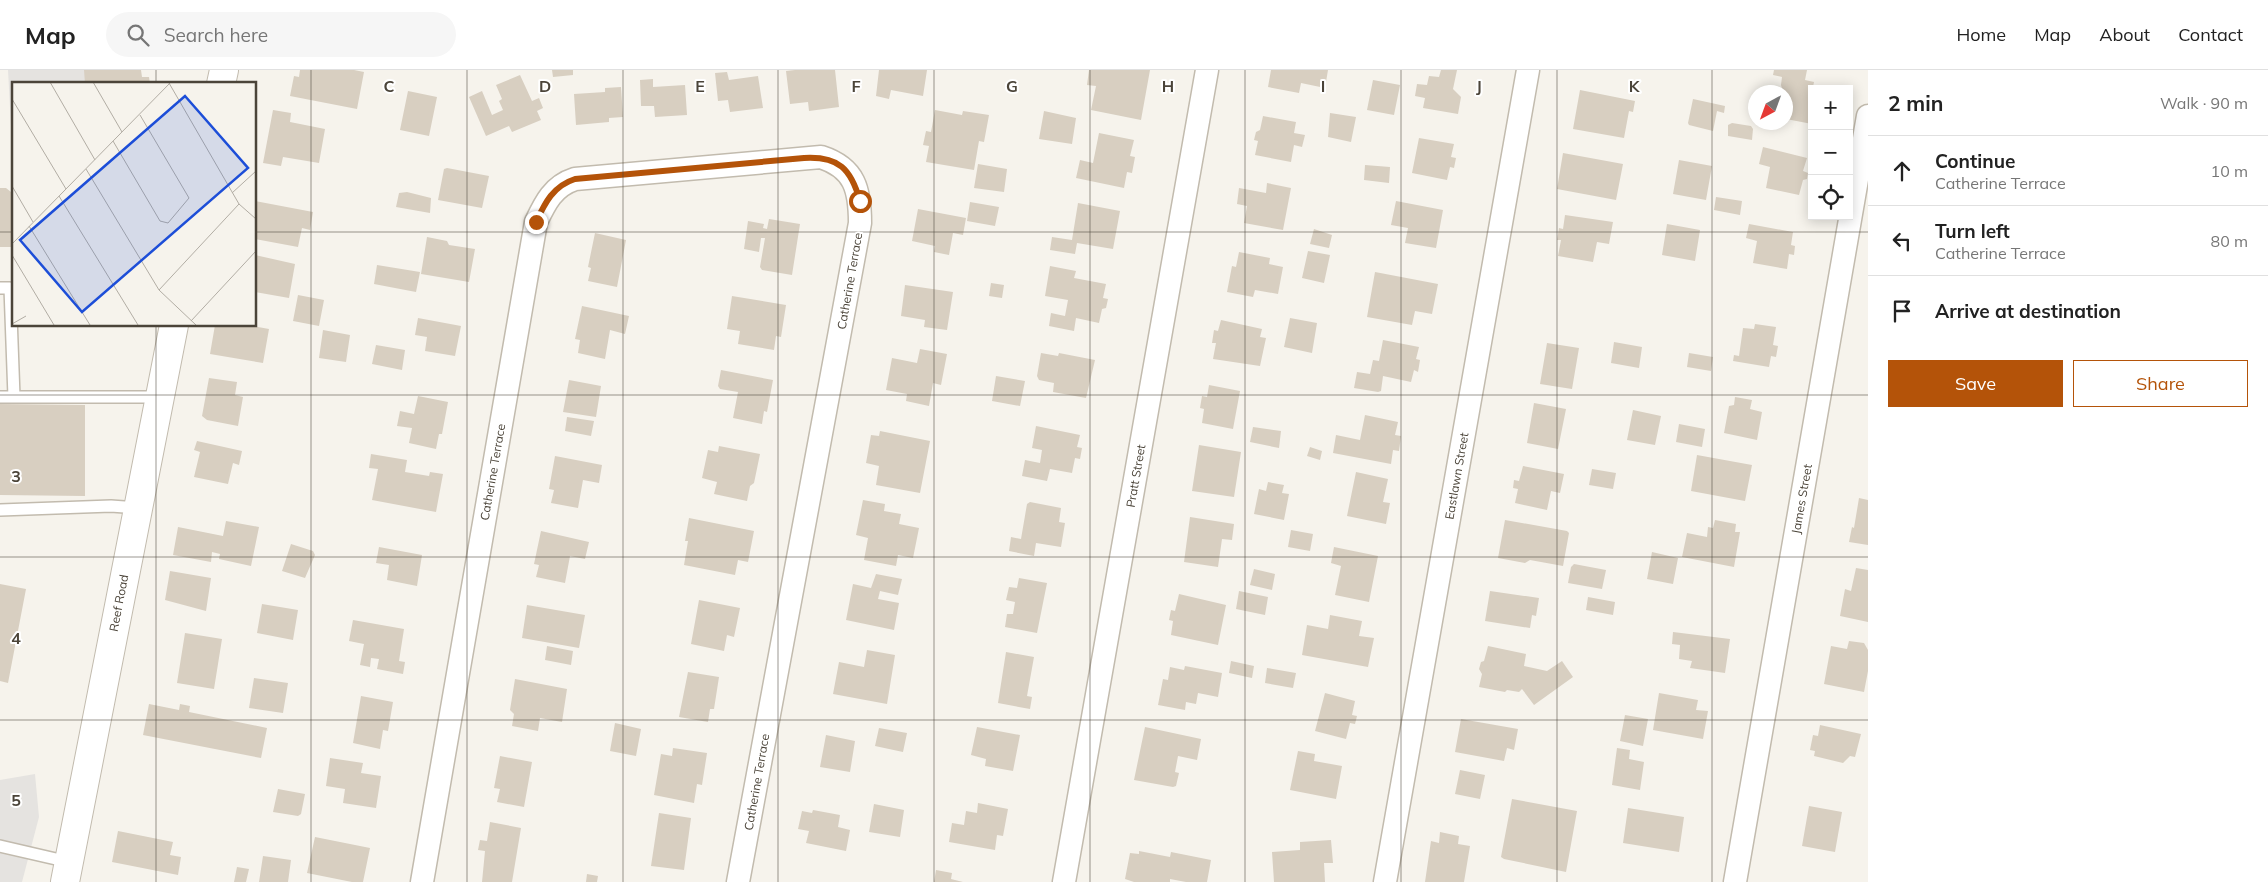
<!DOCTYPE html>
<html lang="en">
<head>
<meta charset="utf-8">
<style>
	body { margin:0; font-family:Mulish,sans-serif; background:#f6f6f6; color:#222 }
	.controls { position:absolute; right:15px; top:15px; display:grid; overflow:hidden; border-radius:0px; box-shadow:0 2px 12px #0003 }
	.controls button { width:45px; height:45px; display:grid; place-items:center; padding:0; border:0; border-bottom:1px solid #e0e0e0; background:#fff; color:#222; font:25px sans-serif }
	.compass { position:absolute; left:1748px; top:15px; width:45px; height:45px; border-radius:50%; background:#fff; box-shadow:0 2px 12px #0003; rotate:221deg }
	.stop { position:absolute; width:15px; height:15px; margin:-11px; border:4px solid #b45309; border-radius:50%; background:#fff }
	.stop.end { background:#b45309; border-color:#fff; box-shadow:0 1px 5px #0008 }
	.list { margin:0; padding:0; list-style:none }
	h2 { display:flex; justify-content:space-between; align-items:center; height:65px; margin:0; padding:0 20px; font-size:21px }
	h2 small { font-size:16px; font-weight:400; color:#767676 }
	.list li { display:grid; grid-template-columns:32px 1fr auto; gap:15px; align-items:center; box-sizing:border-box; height:70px; padding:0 20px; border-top:1px solid #e0e0e0 }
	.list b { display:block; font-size:19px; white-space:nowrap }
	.list p { margin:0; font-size:16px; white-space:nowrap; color:#767676 }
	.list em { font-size:16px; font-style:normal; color:#767676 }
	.actions { display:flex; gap:10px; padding:15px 20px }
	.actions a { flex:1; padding:11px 0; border:1px solid #b45309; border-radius:0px; text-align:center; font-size:18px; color:#b45309 }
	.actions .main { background:#b45309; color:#fff }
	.icon { flex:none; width:28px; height:28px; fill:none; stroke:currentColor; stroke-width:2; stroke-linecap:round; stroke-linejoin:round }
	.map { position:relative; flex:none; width:1868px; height:812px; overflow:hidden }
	header { display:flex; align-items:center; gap:30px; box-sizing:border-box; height:70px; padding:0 25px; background:#fff; border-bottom:1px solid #e0e0e0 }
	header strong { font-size:24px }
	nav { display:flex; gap:28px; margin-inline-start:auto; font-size:18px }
	.search { width:350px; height:45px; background:#f6f6f6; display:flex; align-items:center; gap:12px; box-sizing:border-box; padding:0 18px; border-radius:28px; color:#767676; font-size:19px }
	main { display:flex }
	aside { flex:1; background:#fff }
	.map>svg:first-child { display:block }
</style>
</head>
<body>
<header>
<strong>Map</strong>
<div class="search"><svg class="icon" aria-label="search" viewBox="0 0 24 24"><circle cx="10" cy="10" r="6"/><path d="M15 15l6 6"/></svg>Search here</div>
<nav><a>Home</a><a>Map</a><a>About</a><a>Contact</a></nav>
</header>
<main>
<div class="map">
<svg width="1868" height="812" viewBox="0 0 1868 812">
	<rect width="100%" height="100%" fill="#f6f3ec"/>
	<path fill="#e5e3e0" d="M8,0h77v14h-71v42h-3z
		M35,704l4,43 -17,65h-22v-102z"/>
	<path fill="#d8cfc1" d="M84,0h57l1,7h7l1,7h-65z
		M300,0h54l10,2 -7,37 -67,-13 4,-20 5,1z
		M552,0h21v5l-20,2z
		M795,0h40l4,37 -30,4 -1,-9 -18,2 -4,-33z
		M879,0h48l-4,26 -32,-6 -2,9 -13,-3z
		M1089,0h61l-9,50 -50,-10 5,-24 -9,-1z
		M1271,0h57l-3,18 -24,-5 -2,10 -31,-6z
		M1441,0h16l-4,19 8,8 -3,17 -35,-6 2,-10 -10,-2 2,-12 10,1 2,-9 10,1z
		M1774,0h33l-2,10 9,2 -4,19 2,23 -26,-5v-27h-3l-2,-7 1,-8 -9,-2z
		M727,2l2,8 29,-4 5,32 -33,4 -2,-12 -10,1 -3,-28z
		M520,5l12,26 7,-3 4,10 -6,3 4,9 -29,12 -3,-6 -23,10 -17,-39 13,-6 10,24 11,-5 -4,-9 3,-2 -6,-14z
		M653,9v8l32,-2 2,30 -32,2 -1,-11h-13l-1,-26z
		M1373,10l27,5 -6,30 -27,-5z
		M621,17l2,30 -14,1v4l-33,3 -2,-31 31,-2v-4z
		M1580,20l55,11 -2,11 -4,-1 -5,27 -51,-9z
		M408,21l29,6 -8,39 -29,-6z
		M1693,29l32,7 -1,7 -7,-2 -4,20 -24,-6 -1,-2z
		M273,40l18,3 -1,9 35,7 -6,34 -36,-6 -2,9 -18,-3z
		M935,40l27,5 1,-4 26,4 -5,27 -5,-1 -5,29 -48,-8 3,-16 -6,-1 3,-14 5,1z
		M1044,41l32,7 -4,26 -33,-5z
		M1330,43l26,4 -5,25 -23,-5z
		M1263,46l33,6 -2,11 11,2 -3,12 -8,-2 -3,17 -36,-7 3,-14 -4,-1 2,-8 4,-2z
		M1732,53l19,3 2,3 -1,11 -24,-4v-11z
		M1099,63l35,7 -4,16 5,1 -3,16 -5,-1 -3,16 -48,-10 4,-18 13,3z
		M1419,68l35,6 -3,13 5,1 -2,10 -4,-1 -3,13 -35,-7z
		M1763,77l44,11 -4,13 5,2 -1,6 -4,1 -4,15 -33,-7 4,-21 -11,-3z
		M1563,83l60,11 -7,36 -59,-11z
		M1679,90l33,6 -6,34 -33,-6z
		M978,94l29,5 -3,23 -30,-4z
		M1365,95l25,2 -1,16 -25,-3z
		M447,98l42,8 -7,32 -44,-8 6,-31z
		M1267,113l24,5 -8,42 -39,-7 3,-17 -10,-2 2,-16 27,5z
		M0,118h6l5,4 3,11v44h-14z
		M407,122l24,6 -1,15 -34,-6 3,-14z
		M1716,127l26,4 -2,14 -26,-5z
		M255,131l58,11 -3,18 -8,-2 -4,19 -43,-8z
		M1396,131l47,9 -7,38 -31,-5 3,-15 -17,-3z
		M970,132l29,5 -4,19 -28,-5z
		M1078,133l42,8 -7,38 -36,-6 -2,11 -25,-4 2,-13 20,3z
		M918,139l48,9 -3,17 -10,-2 -4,22 -15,-3 1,-6 -23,-5z
		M1565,145l48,7 -4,22 -12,-2 -4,20 -35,-6 3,-16h-4l2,-12 4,1z
		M769,149l31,5 -8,51 -30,-5 -2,-3 5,-29h-4l-2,14 -15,-3 4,-28 16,3 -1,4 4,1z
		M1667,154l33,6 -5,31 -33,-6z
		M1749,154l44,8 -2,13 4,1 -1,9 -5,-1 -2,15 -34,-6 4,-22 -11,-3z
		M1314,159l18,6 -3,13 -19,-4z
		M595,163l31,7 -9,47 -29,-6 3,-13 -3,-1z
		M427,167l20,4 2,4 26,4 -6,33 -48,-8z
		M1308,181l22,4 -6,28 -22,-5z
		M1239,182l31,6 -1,6 14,3 -5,27 -23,-4 -2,7 -26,-5 5,-26 4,1z
		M255,185l40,9 -6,34 -34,-6z
		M377,195l43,7 -4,20 -42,-8z
		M1050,196l26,5 -2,7 32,6 -3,14 5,1 -2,9 -4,1 -3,14 -23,-5 -2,13 -25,-5 2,-13 14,3 3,-16 -23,-4z
		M1375,202l63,12 -6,30 -17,-3 -3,14 -45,-8z
		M991,213l13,2 -2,13 -13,-2z
		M905,215l48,7 -6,38 -23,-3 1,-7 -24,-4z
		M298,225l26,5 -5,26 -26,-5z
		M732,226l54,9 -5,32 -5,-1 -2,14 -36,-6 2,-13 -13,-2z
		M582,236l47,10 -4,18 -15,-4 -5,29 -27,-6 2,-13 -5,-1z
		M418,248l43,8 -6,30 -30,-5 2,-14 -12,-2z
		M1290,248l27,5 -5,30 -28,-6z
		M1221,250l41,9 -2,8 6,1 -6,28 -47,-7 3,-16h-4l2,-13 4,1z
		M1755,254l21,3 -3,18 5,1 -2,11 -5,-1 -2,11 -36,-6 1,-6 5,1 4,-28 11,1z
		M215,255h32l22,4 -6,34 -53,-9z
		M323,260l27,5 -4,27 -27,-4z
		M1383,270l36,7 -3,12 4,1 -2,12 -4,-2 -3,12 -28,-6 -2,15 -3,1 -24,-4 3,-16 13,2 3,-14 6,1z
		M1614,272l28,5 -3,21 -28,-5z
		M1547,273l32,5 -7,41 -32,-5z
		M376,275l29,5 -3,20 -30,-6z
		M920,279l27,5 -6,31 -8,-2 -4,23 -23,-5 1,-7 -21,-4 6,-32 25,5z
		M1041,283l17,3 1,-3 36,7 -9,38 -33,-6 1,-9 -15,-3 -2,-4z
		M1689,283l24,4 -2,14 -24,-4z
		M721,300l52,10 -6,32 -3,-1 -2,13 -29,-6 5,-26 -18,-3 -2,-3z
		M996,306l29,5 -5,25 -28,-5z
		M209,308l28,4 -2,13 8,2 -5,29 -31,-6 -5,-4z
		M569,310l32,6 -5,31 -33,-5z
		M1209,315l31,6 -7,38 -31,-6 2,-14 -4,-1 2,-12 5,1z
		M418,326l30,6 -6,32h-3l-3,15 -27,-6 3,-15 -15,-2 3,-15 14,3z
		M1735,327l17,3 -2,9 12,3 -5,28 -33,-7 5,-27 5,-1z
		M1534,333l32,6 -8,40 -31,-6z
		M0,334l85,1v91l-85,-1z
		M1633,340l28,6 -6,29 -28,-5z
		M1365,345l33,7 -3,13 6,1 -2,15 -6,-1 -2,14 -58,-11 3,-18 24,5z
		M567,347l27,4 -3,15 -26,-5z
		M1679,354l26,5 -3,18 -26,-5z
		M1036,356l44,9 -3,12 5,1 -2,11 -5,-1 -3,15 -22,-4 -3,12 -25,-5 3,-16 15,3 2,-13 -10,-2z
		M1253,357l28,4 -2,17 -29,-6z
		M880,361l50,10 -10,52 -44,-8 3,-19 -13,-3 5,-28 8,1z
		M197,371l45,10 -3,14 -6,-2 -5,21 -34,-7 6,-25 -6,-2z
		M1199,375l42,7 -7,45 -42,-6z
		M719,376l41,8 -6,29 -4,3 -3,15 -33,-7 3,-12 -15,-4 6,-28 10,2z
		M1310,377l12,4 -2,9 -13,-4z
		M371,384l36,6 -2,12 24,4 1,-4 13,2 -7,38 -64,-12 6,-31 -9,-1z
		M1697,385l55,10 -7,36 -54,-10z
		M555,386l47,9 -3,18 -16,-3 -5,28 -27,-5 3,-13 -5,-1z
		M1523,396l41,8 -4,19 -9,-2 -4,19 -32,-7 3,-14 -5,-1 1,-8 5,1z
		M1592,399l24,4 -3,16 -24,-4z
		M1356,402l32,7 -5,23 7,1 -4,21 -39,-8z
		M1268,412l16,3 -2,8 7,1 -5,26 -30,-6 5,-25 7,2z
		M1859,428l9,2v45l-19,-3 3,-15 2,1z
		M863,430l22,4 -1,7 17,3 -2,10 20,4 -6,30 -15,-3 -2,11 -32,-6 4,-22 -12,-3z
		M1030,432l31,6 -2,14 6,1 -4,24 -25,-4 -2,13 -25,-5 2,-14 10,2 6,-35z
		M1190,447l44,7 -2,16 -10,-1 -4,28 -34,-5z
		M689,448l65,13 -6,31 -10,-2 -3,15 -51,-10 4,-24h-3z
		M1505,450l62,11 2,2 -6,33 -33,-6 -5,3 -27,-5z
		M1715,450l21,4 -1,8h5l-6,35 -52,-10 5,-24 20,4 1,-10 5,1z
		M226,451l33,6 -8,39 -32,-7 1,-5 -8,-2 -1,10 -38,-7 5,-28 45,9z
		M1291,460l22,4 -3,17 -22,-4z
		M541,461l48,11 -4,17 -15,-3 -5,27 -29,-6 3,-12 -5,-1z
		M291,474l22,7 2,4 -10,23 -23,-7z
		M379,477l43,8 -5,31 -30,-6 2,-15 -13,-2z
		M1334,477l44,9 -9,46 -34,-7 6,-29 -10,-3z
		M1652,482l26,6 -5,26 -26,-5z
		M1574,494l32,6 -4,19 -34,-6 3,-16z
		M1856,498l12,2v52l-28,-6 5,-27 6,2z
		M1254,499l21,5 -3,16 -22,-5z
		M170,501l41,7 -5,33 -41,-11z
		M876,504l26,5 -4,16 -18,-4 -2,8 21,4 -5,27 -48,-10 7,-36 18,4z
		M1019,508l28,5 -10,50 -32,-6 2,-13h6l2,-12 -9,-2 3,-13 8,1z
		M0,514l26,5 -18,94 -8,-2z
		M1239,521l29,6 -3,18 -29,-6z
		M1490,521l49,7 -3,18 -4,-1 -2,13 -45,-7z
		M1179,524l47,11 -8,40 -47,-10 2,-14 -4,-1 2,-10 4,1z
		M1588,527l27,5 -2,13 -27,-5z
		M699,530l41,8 -6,29 -7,-2 -3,16 -33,-7z
		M262,534l36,6 -5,30 -36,-7z
		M527,535l58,10 -6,33 -57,-10z
		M1330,545l32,6 -3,15 15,2 -6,29 -66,-12 5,-30 21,4z
		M353,550l51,9 -5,32 6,1 -2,12 -26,-5 2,-10 -8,-1 -1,9 -10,-2 4,-21 -15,-3z
		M1673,562l57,7 -5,34 -35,-5 2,-7 -13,-2 1,-14 -8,-1z
		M185,563l37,6 -8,50 -37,-6z
		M1849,571l15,2 4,7v21l-4,21 -40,-8 7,-38 16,3z
		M547,576l26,5 -2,14 -26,-5z
		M1488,576l38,8 -2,12 23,5 15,-10 11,16 -39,28 -12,-16 -3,3 -12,-2 -2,2 -26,-5 3,-13 -3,-5 2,-7 3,-1z
		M867,580l28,5 -8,49 -54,-10 6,-32 25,5z
		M1006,582l28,5 -7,39 5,1 -2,12 -32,-6z
		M1231,591l23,5 -2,12 -23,-5z
		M1185,596l37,7 -4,24 -20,-4 -2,11 -10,-2 -1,8 -27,-5 5,-26 5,1 2,-13 14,3z
		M1267,598l29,5 -3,15 -28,-5z
		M688,602l31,5 -5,32h-4l-2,13 -29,-5z
		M254,608l34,5 -5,30 -34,-5z
		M515,609l52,10 -5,33 -22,-4 -2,13 -26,-5 2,-12 -4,-4z
		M1325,623l30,8 -3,14 5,1 -2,8 -5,-1 -4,16 -31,-8z
		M1659,623l39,7 -2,10 12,1 -5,28 -50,-9z
		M361,626l32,6 -5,29 -5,-1 -3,19 -27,-6z
		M149,634l30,6 1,-6 10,2 -1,6 78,16 -6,30 -118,-23z
		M1625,645l23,4 -5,27 -23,-5z
		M1461,649l57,10 -4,21 -7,-2 -3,13 -49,-9z
		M615,653l26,6 -5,27 -26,-5z
		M1820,655l41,9 -6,23 -5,-1 -7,7 -29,-7 1,-5 -5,-1 3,-15 5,1z
		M977,657l43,8 -7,36 -28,-5 1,-7 -15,-4z
		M1145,657l56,12 -4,21 -19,-4 -3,16 4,1 -3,13 -3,1 -39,-7z
		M879,658l28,5 -4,19 -28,-6z
		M826,665l29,6 -5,31 -30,-5z
		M673,678l34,5 -5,32 -5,-1 -3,19 -40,-8 7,-41 11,2z
		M1617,678l13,2 -1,9 15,3 -4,28 -28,-5z
		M1298,681l17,3 -1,7 28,5 -6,33 -46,-9z
		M500,686l32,6 -8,45 -27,-5 3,-13 -6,-1z
		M330,688l33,5 -2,10 20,3 -5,32 -33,-5 2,-14 -19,-3z
		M1460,700l25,5 -5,24 -25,-5z
		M278,719l27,5 -4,20 -3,2 -25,-4z
		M1512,729l65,12 -11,61 -62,-13 -3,-2z
		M978,733l30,6 -5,27 -6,-1 -2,15 -46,-8 3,-19 12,2 2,-14 11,2z
		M874,734l30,6 -4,27 -31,-5z
		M1809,736l33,6 -7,40 -33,-6z
		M1628,738l56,9 -5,35 -56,-9z
		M813,740l27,5 -2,12 12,3 -4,21 -40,-8 3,-12 -11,-2 4,-18 10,2z
		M659,743l32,5 -7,52 -33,-4z
		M490,752l31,6 -9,54h-30l3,-31 -7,-1 2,-10 7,1z
		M118,761l55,11 -3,13 11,2 -3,18 -66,-13z
		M1440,762l19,4 -1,8 12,2 -6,36h-39l6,-41 8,2z
		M315,767l55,11 -7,34h-11l-45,-9z
		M1331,770l2,23h-9l1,19h-51l-2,-30 28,-2v-8z
		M1139,781l31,6 1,-5 40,8 -4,22h-21l-16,-3v3h-36l-9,-3 5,-26 9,1z
		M263,786l28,4 -3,22h-29z
		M237,797l12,2 -3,13h-12z
		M936,800l16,3 -1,6 12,3h-29z
		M587,804l11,2 -1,6h-11z"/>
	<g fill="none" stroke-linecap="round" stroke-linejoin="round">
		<defs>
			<path id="service" d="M0,218h10l4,109
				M0,327h160
				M0,440l111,-4 27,2
				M0,776l69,16"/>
			<path id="minor" d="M422,812l114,-660c9,-19 17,-36 39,-43l246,-22c34,11 39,33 39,66l-122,659
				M1064,812l143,-812
				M1385,812l143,-812
				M1735,812l133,-766"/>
			<path id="tertiary" d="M221,14l3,-14
				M65,812l109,-557"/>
		</defs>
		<use href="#service" stroke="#c2bbae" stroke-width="14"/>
		<use href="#minor" stroke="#c2bbae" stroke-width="25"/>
		<use href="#tertiary" stroke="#c2bbae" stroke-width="30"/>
		<use href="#service" stroke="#fff" stroke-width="11"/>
		<use href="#minor" stroke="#fff" stroke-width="22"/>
		<use href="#tertiary" stroke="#fff" stroke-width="28"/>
	</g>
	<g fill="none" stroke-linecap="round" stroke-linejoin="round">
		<path stroke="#b45309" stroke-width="6" d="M536,152c9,-19 17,-36 39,-43l229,-21c35,-2 47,11 56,43"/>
	</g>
	<path fill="none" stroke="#4b4439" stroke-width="1" stroke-opacity="0.55" d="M156,0v14M311,0v812M467,0v812M623,0v812M778,0v812M934,0v812M1090,0v812M1245,0v812M1401,0v812M1557,0v812M1712,0v812M0,162h14M255,162h1613M156,255v557M0,325h1868M0,487h1868M0,650h1868"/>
	<g text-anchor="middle" stroke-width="4" stroke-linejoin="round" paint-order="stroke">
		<g font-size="12" fill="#4b4439" stroke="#fff">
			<text transform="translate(850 211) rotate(-80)" y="4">Catherine Terrace</text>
			<text transform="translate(493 402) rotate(-80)" y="4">Catherine Terrace</text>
			<text transform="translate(1136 406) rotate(-80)" y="4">Pratt Street</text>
			<text transform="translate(1457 406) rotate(-80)" y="4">Eastlawn Street</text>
			<text transform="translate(1802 429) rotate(-80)" y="4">James Street</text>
			<text transform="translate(119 533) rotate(-79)" y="4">Reef Road</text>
			<text transform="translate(757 712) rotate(-80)" y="4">Catherine Terrace</text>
		</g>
	</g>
	<g transform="translate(12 12)">
		<rect width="244" height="244" fill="#f6f3ec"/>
		<path fill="none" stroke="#b2ada4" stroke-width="1" d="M38,0l45,78M81,0l29,50M157,1l70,121 17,15M0,17l54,90M101,59l47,80 8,2 21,-25 -49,-83M74,87l73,121 37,35M0,104l21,36M220,111l24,-22M47,114l79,129M17,144l61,99M0,162l159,-162M0,173l42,70M147,208l80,-86M179,239l65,-70M0,242l14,-8"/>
		<path fill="#1d4ed8" fill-opacity="0.15" stroke="#1d4ed8" stroke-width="2.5" d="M173,14l63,72 -166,144 -62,-72z"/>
		<rect width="244" height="244" fill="none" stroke="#4b4439" stroke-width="2.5"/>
	</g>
	<g font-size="16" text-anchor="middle" font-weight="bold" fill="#4b4439" stroke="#fff" stroke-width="4" stroke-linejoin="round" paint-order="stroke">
		<text x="389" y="22">C</text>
		<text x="545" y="22">D</text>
		<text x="700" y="22">E</text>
		<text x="856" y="22">F</text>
		<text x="1012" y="22">G</text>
		<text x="1168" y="22">H</text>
		<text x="1323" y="22">I</text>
		<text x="1479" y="22">J</text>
		<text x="1634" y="22">K</text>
		<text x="16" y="412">3</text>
		<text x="16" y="574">4</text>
		<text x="16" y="736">5</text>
	</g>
</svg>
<div class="controls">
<button>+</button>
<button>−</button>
<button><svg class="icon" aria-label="locate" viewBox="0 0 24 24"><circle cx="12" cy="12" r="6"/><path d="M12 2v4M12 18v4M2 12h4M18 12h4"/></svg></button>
</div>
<svg class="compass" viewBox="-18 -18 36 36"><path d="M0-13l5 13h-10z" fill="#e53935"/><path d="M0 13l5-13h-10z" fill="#767676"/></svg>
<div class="stop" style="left:860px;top:131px"></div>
<div class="stop end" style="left:536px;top:152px"></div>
</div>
<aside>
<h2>2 min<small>Walk · 90 m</small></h2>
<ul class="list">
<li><svg class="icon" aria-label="ahead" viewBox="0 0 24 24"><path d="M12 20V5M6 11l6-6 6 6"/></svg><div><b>Continue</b><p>Catherine Terrace</p></div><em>10 m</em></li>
<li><svg class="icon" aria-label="left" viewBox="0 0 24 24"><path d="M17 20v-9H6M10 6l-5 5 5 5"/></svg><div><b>Turn left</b><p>Catherine Terrace</p></div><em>80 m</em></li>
<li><svg class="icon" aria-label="arrive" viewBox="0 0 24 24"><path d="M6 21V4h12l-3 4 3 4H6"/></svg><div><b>Arrive at destination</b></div></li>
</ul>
<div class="actions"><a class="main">Save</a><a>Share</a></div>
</aside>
</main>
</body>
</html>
